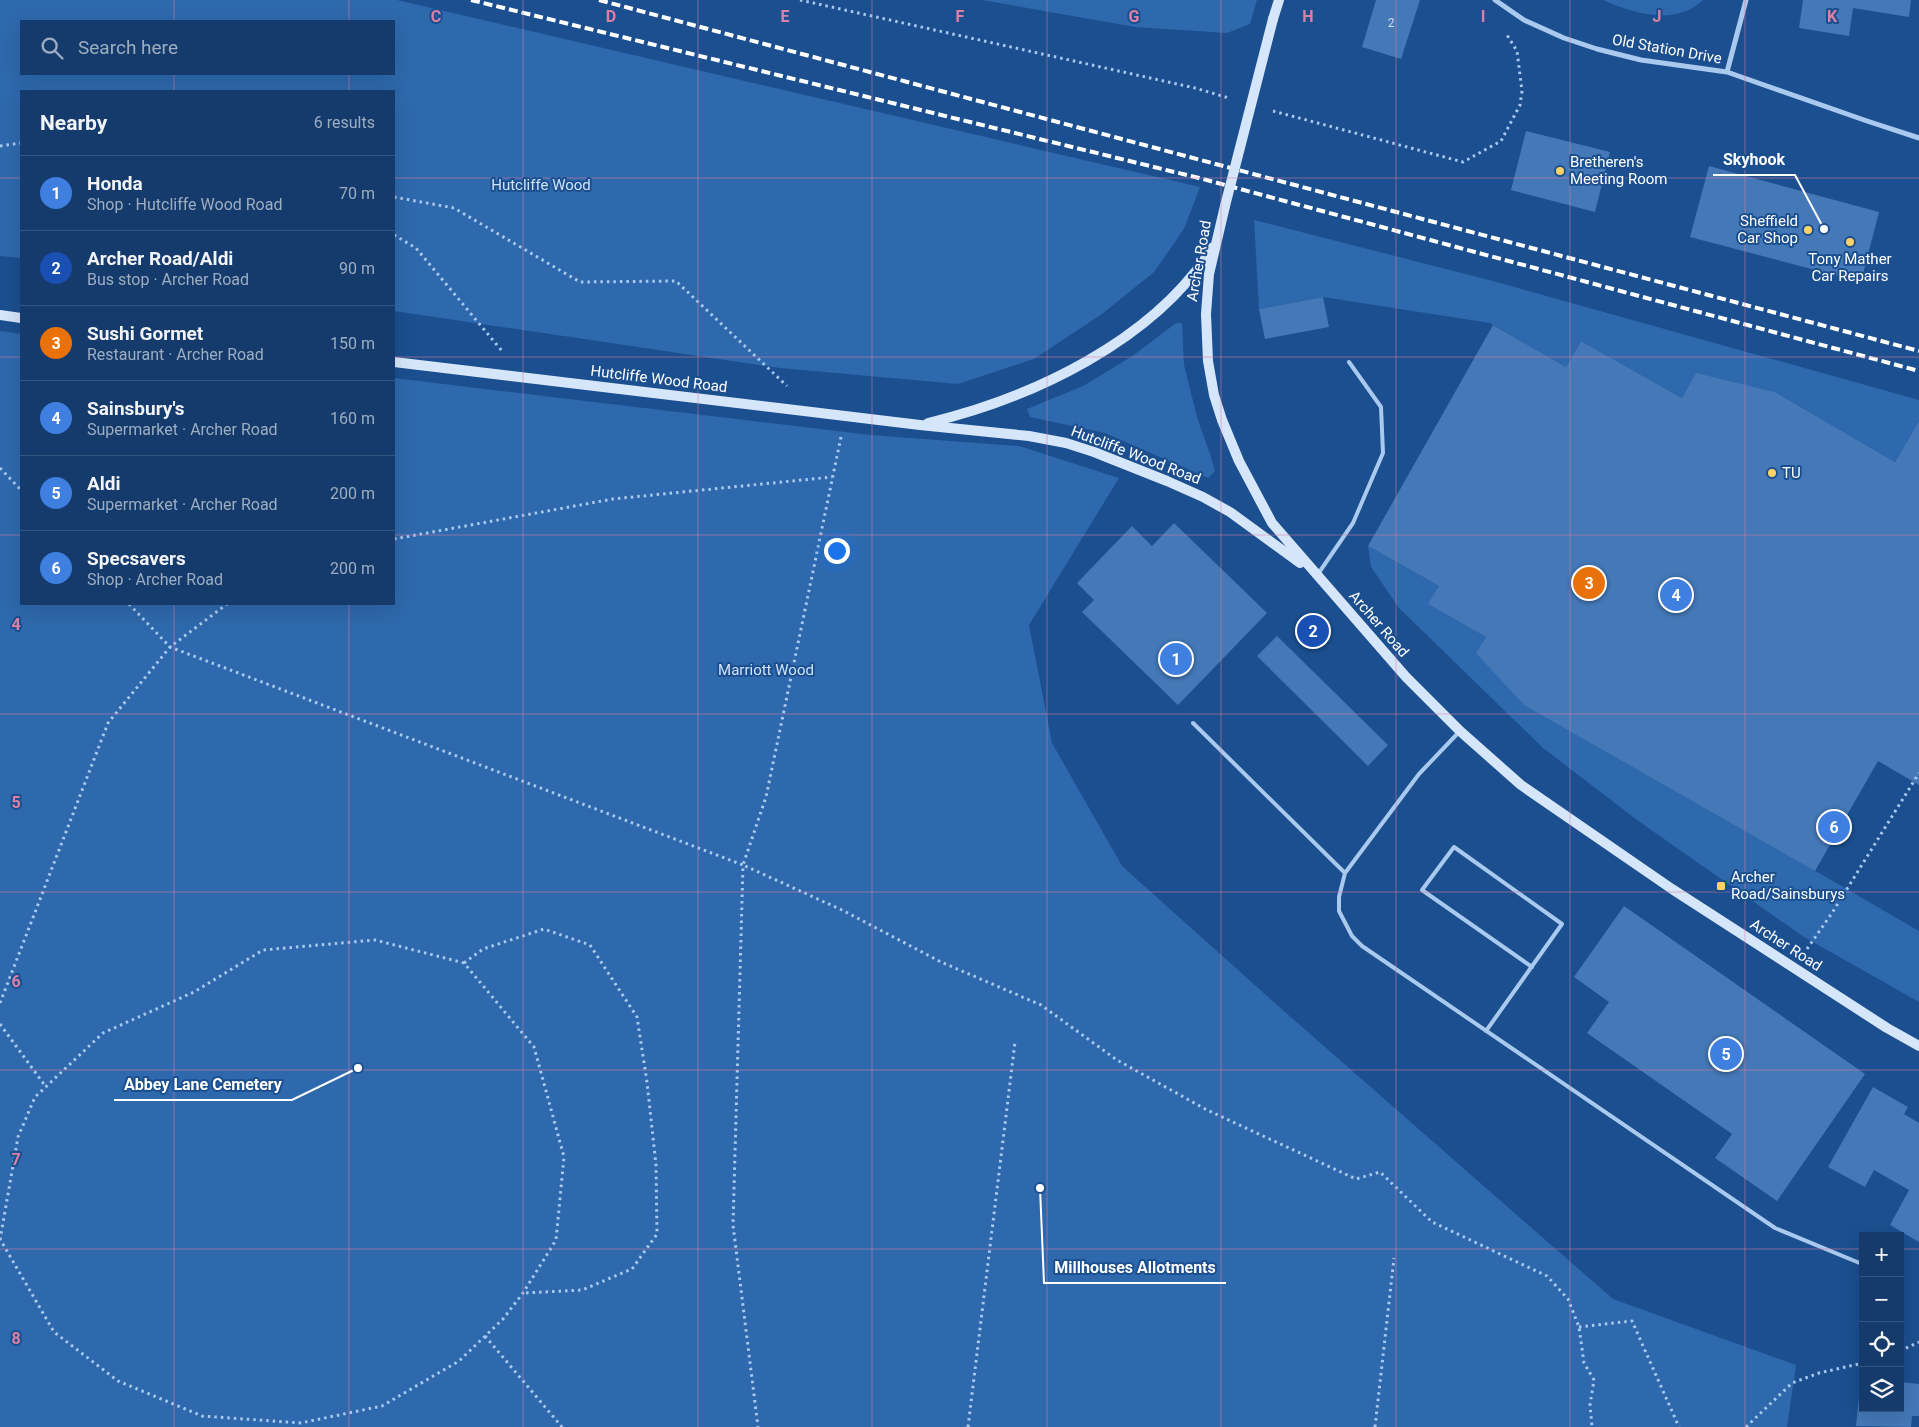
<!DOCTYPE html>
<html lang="en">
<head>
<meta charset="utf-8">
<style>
	body { margin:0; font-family:Roboto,sans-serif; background:#1d4271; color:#f1f3f6 }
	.controls { position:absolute; right:15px; bottom:15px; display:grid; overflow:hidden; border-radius:0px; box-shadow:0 5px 20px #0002 }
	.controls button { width:45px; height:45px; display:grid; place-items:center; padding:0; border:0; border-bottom:1px solid #33557e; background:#143b6b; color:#f1f3f6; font:25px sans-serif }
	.you { position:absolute; left:836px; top:550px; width:18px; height:18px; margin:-12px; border:4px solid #fff; border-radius:50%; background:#1a73e8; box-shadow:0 0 0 8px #1a73e833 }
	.badge { display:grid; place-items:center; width:32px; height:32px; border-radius:50%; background:#90b9f0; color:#fff; font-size:16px; font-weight:700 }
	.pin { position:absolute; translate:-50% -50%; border:2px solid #fff; box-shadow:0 1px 5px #0006 }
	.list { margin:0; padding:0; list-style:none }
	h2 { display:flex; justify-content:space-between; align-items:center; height:65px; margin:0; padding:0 20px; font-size:21px }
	h2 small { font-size:16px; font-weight:400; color:#9dadc1 }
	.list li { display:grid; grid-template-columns:32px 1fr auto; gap:15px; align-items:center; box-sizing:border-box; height:75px; padding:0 20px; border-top:1px solid #33557e }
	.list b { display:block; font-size:19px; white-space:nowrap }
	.list p { margin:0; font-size:16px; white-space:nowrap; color:#9dadc1 }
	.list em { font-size:16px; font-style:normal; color:#9dadc1 }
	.icon { flex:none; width:28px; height:28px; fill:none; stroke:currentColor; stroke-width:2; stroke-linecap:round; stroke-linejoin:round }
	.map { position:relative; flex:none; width:1919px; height:1427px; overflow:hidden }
	.search { position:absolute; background:#143b6b; box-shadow:0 5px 20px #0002; left:20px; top:20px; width:375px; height:55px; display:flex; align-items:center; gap:12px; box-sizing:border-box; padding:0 18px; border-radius:0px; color:#9dadc1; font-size:19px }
	.panel { position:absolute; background:#143b6b; box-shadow:0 5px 20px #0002; left:20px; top:90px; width:375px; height:515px; border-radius:0px }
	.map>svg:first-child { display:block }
</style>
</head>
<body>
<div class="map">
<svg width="1919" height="1427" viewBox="0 0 1919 1427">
	<rect width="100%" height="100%" fill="#1b4f8f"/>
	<path fill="#2e69ad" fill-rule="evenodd" d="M0,0h397l803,187 -16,42 -30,43 -52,42 -68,45 -76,25 -178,-16 -386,-57v-220h-373v167l-21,-2zM21,21h373v53h-373z
		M982,0h275l-7,24 -23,9 -92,-6z
		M1603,0h100c-6,5 -12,10 -20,12 -24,9 -58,-2 -80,-12z
		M1254,220l239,61 426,119v21l-24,41 -120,-70 -79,-18 -14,24 -101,-57 -15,26 -76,-44 -167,-26 -64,12z
		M1176,323h6l2,42 13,52 13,37 5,17 -7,7 -103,-45 -75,-16 -3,-8 56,-23 48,-29z
		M0,331l21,3v270h373v-226l476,57 149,11 100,32 -90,147 23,118 70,123 155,139 336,294 183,66 -9,62h-1787z
		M1368,546l71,40 -10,18 57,33 -9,16 268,177 174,101v71l-115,-65 -167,-117 -94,-72 -144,-140 -28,-41z"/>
	<path fill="#4478b7" d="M1376,0h44l-19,59 -39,-12z
		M1803,0h108l-2,17 -56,-9 -4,28 -50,-8z
		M1526,131l84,21 -15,60 -84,-22z
		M1709,166l170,46 -18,70 -171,-45z
		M1323,297l6,30 -64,12 -6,-30z
		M1493,325l73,42 15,-26 101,57 14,-25 79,19 120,70 24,-41v364l-41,-24 -63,110 -291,-166 -48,-52 10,-16 -58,-33 11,-18 -71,-40z
		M1174,523l93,90 -89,92 -96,-93 12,-12 -17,-17 55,-57 20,20z
		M1277,636l111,109 -20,21 -111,-110z
		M1624,906l241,168 -88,127 -62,-43 17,-24 -145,-101 22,-31 -35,-25z
		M1873,1087l35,20 -4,7 15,9v119l-29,-17 19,-35 -35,-20 -9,17 -37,-20z
		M1900,1382l19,2v32h-7l-1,11 -55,-1 4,-39h3v21h37z"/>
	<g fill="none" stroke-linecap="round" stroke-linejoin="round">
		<path stroke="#a9c9ee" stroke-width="3" stroke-dasharray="2.5 4" stroke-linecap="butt" d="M800,0l395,88 34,10
			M1273,111l190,51 38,-21 19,-36 2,-14 -5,-40 -10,-16
			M0,146l21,-3
			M394,197l60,11 126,74 96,-1 111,105
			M394,235l22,13 86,103
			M841,437l-75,360 -23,68 99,45 99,52 100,43 76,55 90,50 149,69 24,-7 52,50 115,54 21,23 11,28 5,36 10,17 -4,25 2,22
			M0,468l21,22
			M394,539l219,-40 219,-22
			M129,604l41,43 573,218 -10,360 25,202
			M1807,949l25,-36 87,-140
			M464,963l19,-14 61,-20 46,16 47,72 10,65 9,83 1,69 -25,35 -50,21 -58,3
			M0,1003l108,-280 62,-76 57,-43
			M0,1024l46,63
			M0,1240l18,-103 17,-40 68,-64 91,-41 69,-42 112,-10 89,23 70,84 30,110 -8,83 -33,53 -20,26 -44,42 -77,45 -81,17 -99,-7 -84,-35 -64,-49 -54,-93
			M1579,1327l53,-6 47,106
			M485,1336l77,91
			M1900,1351l19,-9
			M968,1427l47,-385
			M1375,1427l19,-169
			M1746,1427l46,-44 27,-10 44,-10"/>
		<path stroke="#a9c9ee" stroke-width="4" d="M1318,574l35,-51 30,-70 -2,-46 -32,-45
			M1193,723l152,150
			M1459,732l-40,42 -74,99 -6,24v14l13,25 10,10 413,282 87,36
			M1486,1031l76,-107 -108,-77 -32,43 110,77"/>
		<path stroke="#a9c9ee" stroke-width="5" d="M1495,0l29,20 40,18 33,11 44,11 86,12 140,49 52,17
			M1727,72l19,-72"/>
		<path stroke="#d6e6fa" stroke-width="10" d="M1273,19l6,-19
			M1225,206l-16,68 -3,40 2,47 6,34 8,25 17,41 33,62 134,154 54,54 61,54 151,104 215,139 32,18
			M0,315l21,3
			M394,362l526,63 109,11 37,7 28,9 73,29 36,16 27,15 70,51
			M928,423c104,-25 226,-82 285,-176"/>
		<path stroke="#fff" stroke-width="4" stroke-dasharray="9 4" stroke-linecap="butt" d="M471,0l728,178 720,193
			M599,0l1320,351"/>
		<path stroke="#d6e6fa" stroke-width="10" d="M1225,206l48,-187"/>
	</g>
	<path fill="none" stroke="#dd80a5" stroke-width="1" stroke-opacity="0.55" d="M174,0v21M349,0v21M523,0v1427M698,0v1427M872,0v1427M1047,0v1427M1221,0v1427M1396,0v1427M1570,0v1427M1745,0v1427M174,74v17M349,74v17M0,178h21M394,178h1525M0,357h21M394,357h1525M0,535h21M394,535h1525M174,604v823M349,604v823M0,714h1919M0,892h1919M0,1070h1919M0,1249h1863M1900,1249h19"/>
	<g fill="#ffd166" stroke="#1b4f8f" stroke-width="2">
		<circle cx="1560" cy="171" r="5"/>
		<circle cx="1808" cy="230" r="5"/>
		<circle cx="1850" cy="242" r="5"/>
		<circle cx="1772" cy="473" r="5"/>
		<rect x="1716" y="881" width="10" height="10" rx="2.5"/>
	</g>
	<g text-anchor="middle" stroke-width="4" stroke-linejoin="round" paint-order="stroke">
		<g font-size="12" fill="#d0dded">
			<text x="1391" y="27">2</text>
		</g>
		<g font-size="15" fill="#fff" stroke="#1b4f8f">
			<text transform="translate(1667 49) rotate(10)" y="5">Old Station Drive</text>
			<text transform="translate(1199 261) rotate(-80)" y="5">Archer Road</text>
			<text transform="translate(659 379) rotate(7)" y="5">Hutcliffe Wood Road</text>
			<text transform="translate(1136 455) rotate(21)" y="5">Hutcliffe Wood Road</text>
			<text transform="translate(1379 624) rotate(49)" y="5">Archer Road</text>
			<text transform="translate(1786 945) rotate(33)" y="5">Archer Road</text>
		</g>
		<g font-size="15" fill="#fff" stroke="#1b4f8f" text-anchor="start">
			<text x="1570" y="167">Bretheren's<tspan x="1570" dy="17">Meeting Room</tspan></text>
			<text x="1798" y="226" text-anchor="end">Sheffield<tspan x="1798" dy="17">Car Shop</tspan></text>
			<text x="1850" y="264" text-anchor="middle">Tony Mather<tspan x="1850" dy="17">Car Repairs</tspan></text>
			<text x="1782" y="478">TU</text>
			<text x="1731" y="882">Archer<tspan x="1731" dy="17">Road/Sainsburys</tspan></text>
		</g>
		<g font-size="15" fill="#cfe3fa" stroke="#1b4f8f">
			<text x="541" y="190">Hutcliffe Wood</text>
			<text x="766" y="675">Marriott Wood</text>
		</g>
	</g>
	<g font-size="16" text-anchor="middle" font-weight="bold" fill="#dd80a5" stroke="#1b4f8f" stroke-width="4" stroke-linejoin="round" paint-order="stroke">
		<text x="436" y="22">C</text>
		<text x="611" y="22">D</text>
		<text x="785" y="22">E</text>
		<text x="960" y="22">F</text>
		<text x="1134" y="22">G</text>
		<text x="1308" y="22">H</text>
		<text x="1483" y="22">I</text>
		<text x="1657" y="22">J</text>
		<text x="1832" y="22">K</text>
		<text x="16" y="630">4</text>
		<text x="16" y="808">5</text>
		<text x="16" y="987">6</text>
		<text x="16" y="1165">7</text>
		<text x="16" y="1344">8</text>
	</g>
	<path fill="none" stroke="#fff" stroke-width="2" d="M1824 229L1795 175H1713M358 1068L292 1100H114M1040 1188L1044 1283H1226"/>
	<g fill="#fff" stroke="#1b4f8f" stroke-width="2">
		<circle cx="1824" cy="229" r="5"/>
		<circle cx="358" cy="1068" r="5"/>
		<circle cx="1040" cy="1188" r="5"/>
	</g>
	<g font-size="16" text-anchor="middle" font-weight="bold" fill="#fff" stroke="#1b4f8f" stroke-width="4" stroke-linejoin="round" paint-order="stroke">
		<text x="1754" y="165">Skyhook</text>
		<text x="203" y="1090">Abbey Lane Cemetery</text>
		<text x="1135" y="1273">Millhouses Allotments</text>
	</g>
</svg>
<div class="controls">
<button>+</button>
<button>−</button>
<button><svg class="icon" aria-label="locate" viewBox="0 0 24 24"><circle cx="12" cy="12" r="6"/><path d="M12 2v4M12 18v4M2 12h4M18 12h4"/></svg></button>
<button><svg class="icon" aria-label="layers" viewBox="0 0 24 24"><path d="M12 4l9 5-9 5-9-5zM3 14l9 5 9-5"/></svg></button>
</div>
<div class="you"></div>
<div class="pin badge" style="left:1176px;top:659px;background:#3f7fe0">1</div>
<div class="pin badge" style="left:1313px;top:631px;background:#1a4fb4">2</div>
<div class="pin badge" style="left:1589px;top:583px;background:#e8710a">3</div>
<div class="pin badge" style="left:1676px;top:595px;background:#3f7fe0">4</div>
<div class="pin badge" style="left:1726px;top:1054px;background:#3f7fe0">5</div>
<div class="pin badge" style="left:1834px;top:827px;background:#3f7fe0">6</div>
<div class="search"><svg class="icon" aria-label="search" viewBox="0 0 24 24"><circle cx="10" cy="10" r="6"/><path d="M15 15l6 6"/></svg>Search here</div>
<section class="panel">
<h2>Nearby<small>6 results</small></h2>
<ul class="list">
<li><span class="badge" style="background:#3f7fe0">1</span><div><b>Honda</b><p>Shop · Hutcliffe Wood Road</p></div><em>70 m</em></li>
<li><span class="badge" style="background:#1a4fb4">2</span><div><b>Archer Road/Aldi</b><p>Bus stop · Archer Road</p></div><em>90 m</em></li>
<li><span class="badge" style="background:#e8710a">3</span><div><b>Sushi Gormet</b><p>Restaurant · Archer Road</p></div><em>150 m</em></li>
<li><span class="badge" style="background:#3f7fe0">4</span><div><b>Sainsbury's</b><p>Supermarket · Archer Road</p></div><em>160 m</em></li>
<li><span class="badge" style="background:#3f7fe0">5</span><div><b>Aldi</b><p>Supermarket · Archer Road</p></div><em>200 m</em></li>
<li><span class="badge" style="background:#3f7fe0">6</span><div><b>Specsavers</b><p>Shop · Archer Road</p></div><em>200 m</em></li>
</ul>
</section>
</div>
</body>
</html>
